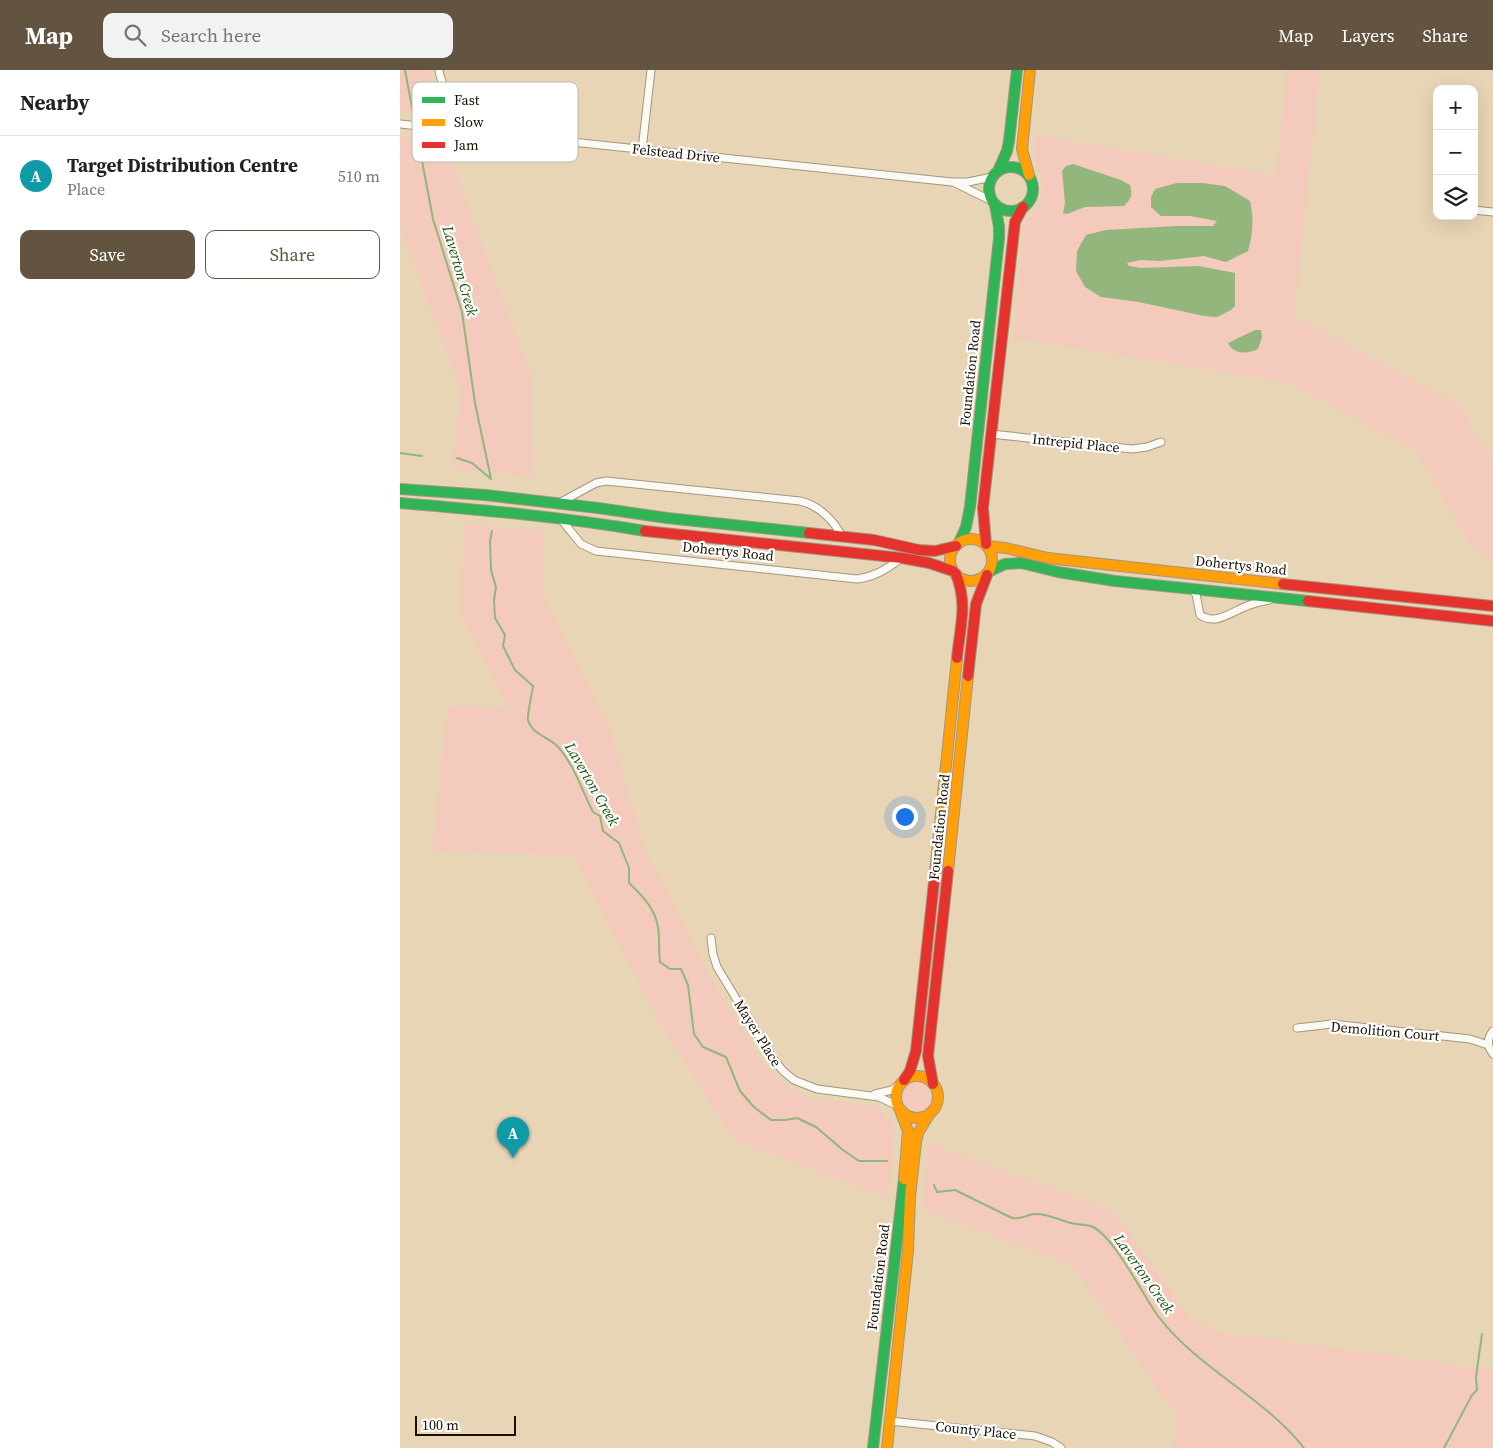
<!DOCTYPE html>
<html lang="en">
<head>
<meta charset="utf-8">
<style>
	body { margin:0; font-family:"Source Serif 4",serif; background:#f2f2f2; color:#222 }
	.controls { position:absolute; right:15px; top:15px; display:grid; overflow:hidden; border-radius:10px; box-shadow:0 5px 20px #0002 }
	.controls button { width:45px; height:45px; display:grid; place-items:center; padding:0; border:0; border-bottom:1px solid #e0e0e0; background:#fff; color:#222; font:25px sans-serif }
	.scale { position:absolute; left:15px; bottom:12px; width:101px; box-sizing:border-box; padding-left:5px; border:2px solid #1a0f00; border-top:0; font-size:14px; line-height:18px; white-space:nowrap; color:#1a0f00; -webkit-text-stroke:4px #fff; paint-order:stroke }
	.you { position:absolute; left:504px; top:746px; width:18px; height:18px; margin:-12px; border:4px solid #fff; border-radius:50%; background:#1a73e8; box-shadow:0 0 0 8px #1a73e833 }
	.badge { display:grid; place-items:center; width:32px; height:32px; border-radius:50%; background:#625440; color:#fff; font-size:16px; font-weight:700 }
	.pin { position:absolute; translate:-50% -41px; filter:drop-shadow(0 1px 2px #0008) }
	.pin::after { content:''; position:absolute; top:26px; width:18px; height:15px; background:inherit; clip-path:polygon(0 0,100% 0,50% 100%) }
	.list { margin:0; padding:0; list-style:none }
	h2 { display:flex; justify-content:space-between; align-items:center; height:65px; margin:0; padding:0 20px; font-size:21px }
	h2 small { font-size:16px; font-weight:400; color:#767676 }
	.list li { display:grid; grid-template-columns:32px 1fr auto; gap:15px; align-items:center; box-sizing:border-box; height:80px; padding:0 20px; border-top:1px solid #e0e0e0 }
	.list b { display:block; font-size:19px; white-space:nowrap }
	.list p { margin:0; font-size:16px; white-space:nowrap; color:#767676 }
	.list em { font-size:16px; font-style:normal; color:#767676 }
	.actions { display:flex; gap:10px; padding:15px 20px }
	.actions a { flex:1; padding:11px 0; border:1px solid #625440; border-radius:10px; text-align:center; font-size:18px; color:#625440 }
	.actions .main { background:#625440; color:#fff }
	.icon { flex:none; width:28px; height:28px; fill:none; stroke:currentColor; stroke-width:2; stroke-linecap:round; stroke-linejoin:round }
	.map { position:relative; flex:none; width:1093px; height:1378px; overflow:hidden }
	header { display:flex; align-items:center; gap:30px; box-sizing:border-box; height:70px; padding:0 25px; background:#625440; color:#fff }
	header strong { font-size:24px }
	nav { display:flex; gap:28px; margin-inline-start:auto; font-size:18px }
	.search { width:350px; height:45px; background:#f2f2f2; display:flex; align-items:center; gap:12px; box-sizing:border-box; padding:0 18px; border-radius:10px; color:#767676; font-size:19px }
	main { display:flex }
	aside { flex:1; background:#fff }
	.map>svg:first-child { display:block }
</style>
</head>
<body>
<header>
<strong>Map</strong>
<div class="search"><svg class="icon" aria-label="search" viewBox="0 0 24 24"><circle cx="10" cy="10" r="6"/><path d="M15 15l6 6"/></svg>Search here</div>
<nav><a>Map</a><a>Layers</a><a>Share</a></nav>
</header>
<main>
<aside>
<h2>Nearby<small></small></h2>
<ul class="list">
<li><span class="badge" style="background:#0f9aa8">A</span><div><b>Target Distribution Centre</b><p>Place</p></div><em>510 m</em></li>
</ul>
<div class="actions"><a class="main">Save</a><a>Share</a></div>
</aside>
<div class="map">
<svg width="1093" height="1378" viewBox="0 0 1093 1378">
	<rect width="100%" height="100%" fill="#e7d5b6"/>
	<path fill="#f3cabb" d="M0,0h31l4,45 -35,-4z
		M887,0h33l-26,247 164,86 35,59v99l-21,-13 -56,-97 -129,-68 -274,-45 12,-113 13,-19 6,-16 -3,-14 -7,-17v-24l242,40z
		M0,66l44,5 87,235 2,101 -81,-9 9,-78 -61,-163z
		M63,453l81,8v67l63,122 38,129 72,140 52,82 18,17 13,7 14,4 63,7 18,23 -7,69 -154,-58 -76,-120 -72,-140 -11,-25 -143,-4 16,-145 61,2 -47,-91z
		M503 1027a14 14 0 1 1 28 0a14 14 0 1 1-28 0Z
		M529,1073l181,67 8,6 70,99v5l10,2 21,10 274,38v78h-319l3,-31 -101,-146 -8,-7 -145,-54z"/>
	<path fill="#92b67c" d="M673,94l48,16 9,5c3,11 1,14 -6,21l-39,1 -18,7 -4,-1 2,-10 -3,-32 4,-5z
		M777,113h25l23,3 25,15c4,18 3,33 -2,50l-22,11 -22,-6 -44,5 -20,-1 -13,3 2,3 12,2 57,-2 37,7v33l-4,4 -14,7 -13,-1 -65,-14 -38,-5 -16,-10 -9,-16 1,-20 9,-16 20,-5 71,-4h36l4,-5 -27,-5h-29l-10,-9v-10l4,-8z
		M855,260h6l1,7 -4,12c-11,5 -24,6 -30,-6z"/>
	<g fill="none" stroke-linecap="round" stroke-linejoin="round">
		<path stroke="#92b67c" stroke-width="2" d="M5,0l10,54
			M16,59l17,90 29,93 13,91 16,76
			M0,383l22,3
			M57,388l15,5 19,16
			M92,461l-2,10 1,29 5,17 -2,13 1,18 10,17 -2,11 12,24 18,16c-1,8 -6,29 -5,34 4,15 22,17 31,28 14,16 22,39 31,58l3,6 7,4 3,15 16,12 10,25v15c17,16 30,30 30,55 0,8 0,15 1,24l10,7h11l7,16 6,49 9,13 23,10 14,34 14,16 17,13h14l12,-2 19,9 27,23 16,11h28
			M534,1115l3,7 18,-2 57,28c9,2 14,-3 22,-4 12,-1 25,6 37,9 7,2 15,1 22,4 22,11 49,67 65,89 40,53 105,80 146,132
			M1044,1378l28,-53 5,-5 -1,-13 6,-43"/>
		<defs>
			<path id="street" d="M39,0c1,12 8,20 11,31 3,10 3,19 3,29
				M0,54l552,58h16l24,-5
				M242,80l9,-80
				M555,113l37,18
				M1074,140l19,2
				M591,364l141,15 15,-2 14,-5
				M161,432l35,-19 10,-2 194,20c18,4 34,19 42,36
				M160,448l21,26 15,7 261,28c18,-2 31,-10 44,-21
				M791,519l5,5 4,21c13,9 26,1 38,-5 9,-5 21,-8 31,-10
				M311,868l2,16 4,13 54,89 12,15 11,9 23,9 62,8 19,9
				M897,958l35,-4 138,15 18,6
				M1093,961c-6,7 -6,15 0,23
				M475,1024l17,-4 10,-8
				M489,1351l146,15 17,6 9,6"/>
			<path id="fast" d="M589 119a22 22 0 1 1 44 0a22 22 0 1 1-44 0Z
				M598,101l9,-20 2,-10 8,-71
				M0,419l85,6 113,13 69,10 142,15
				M0,433c82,7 164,14 245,28
				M559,473l7,-16 4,-20 29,-269v-11l-4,-22
				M590,501l15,-7 16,-1 37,9 57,9 193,20
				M473,1378l31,-269"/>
			<path id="slow" d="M629,105l-7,-26 8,-79
				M550 490a21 21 0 1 1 42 0a21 21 0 1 1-42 0Z
				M587,476l19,2 42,10 235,26
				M536,793l21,-205
				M548,801l20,-195
				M496 1027a21 21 0 1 1 42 0a21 21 0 1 1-42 0Z
				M500,1040l8,21 -4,48
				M487,1378l21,-197 2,-54 6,-55 2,-9 12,-20"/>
			<path id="jam" d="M245,461l257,27 27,5 24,8
				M409,463l65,7 45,10 16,1 21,-5
				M586,474l-3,-36 32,-286 8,-15
				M556,504c12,31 4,52 1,84
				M883,514l210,22
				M908,531l185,20
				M568,606l8,-72 11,-29
				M504,1010l6,-9 6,-20 20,-188
				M533,1014l-5,-28 20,-185"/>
		</defs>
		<use href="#street" stroke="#a4967e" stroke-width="9"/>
		<use href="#fast" stroke="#a4967e" stroke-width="12"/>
		<use href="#slow" stroke="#a4967e" stroke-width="12"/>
		<use href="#jam" stroke="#a4967e" stroke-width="12"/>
		<use href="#street" stroke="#fbf9f4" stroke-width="7"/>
		<use href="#fast" stroke="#30b455" stroke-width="10"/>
		<use href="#slow" stroke="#ff9f0a" stroke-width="10"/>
		<use href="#jam" stroke="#e5322d" stroke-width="10"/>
	</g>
	<g text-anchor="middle" stroke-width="4.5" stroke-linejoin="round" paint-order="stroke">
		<g font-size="14" fill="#1a0f00" stroke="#fff">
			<text transform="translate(276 83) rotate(6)" y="5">Felstead Drive</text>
			<text transform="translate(570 303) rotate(-84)" y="5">Foundation Road</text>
			<text transform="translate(676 373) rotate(6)" y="5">Intrepid Place</text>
			<text transform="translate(328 481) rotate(6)" y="5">Dohertys Road</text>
			<text transform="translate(841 495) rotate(6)" y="5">Dohertys Road</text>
			<text transform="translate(539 757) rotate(-84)" y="5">Foundation Road</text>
			<text transform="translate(985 961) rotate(5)" y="5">Demolition Court</text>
			<text transform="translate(358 963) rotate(58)" y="5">Mayer Place</text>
			<text transform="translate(478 1207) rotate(-83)" y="5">Foundation Road</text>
			<text transform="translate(576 1360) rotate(6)" y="5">County Place</text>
		</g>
		<g font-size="15" font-style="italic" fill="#165108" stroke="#fff">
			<text transform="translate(60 201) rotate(74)" y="5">Laverton Creek</text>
			<text transform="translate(192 714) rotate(60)" y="5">Laverton Creek</text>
			<text transform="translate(744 1204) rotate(55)" y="5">Laverton Creek</text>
		</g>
	</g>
	<rect x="12" y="12" width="166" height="80" rx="8" fill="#fff" stroke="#bab7b2" stroke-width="1"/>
	<rect x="22" y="27" width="23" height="6" fill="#30b455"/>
	<rect x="22" y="49" width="23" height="7" fill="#ff9f0a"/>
	<rect x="22" y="72" width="23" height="6" fill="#e5322d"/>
	<g font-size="14" fill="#1a0f00">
		<text x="54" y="35">Fast</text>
		<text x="54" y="57">Slow</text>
		<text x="54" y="80">Jam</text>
	</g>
</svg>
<div class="controls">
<button>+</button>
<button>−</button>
<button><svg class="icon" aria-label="layers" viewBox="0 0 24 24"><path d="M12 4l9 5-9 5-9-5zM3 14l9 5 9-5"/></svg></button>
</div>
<div class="scale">100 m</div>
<div class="you"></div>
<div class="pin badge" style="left:113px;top:1088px;background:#0f9aa8">A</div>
</div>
</main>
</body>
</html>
